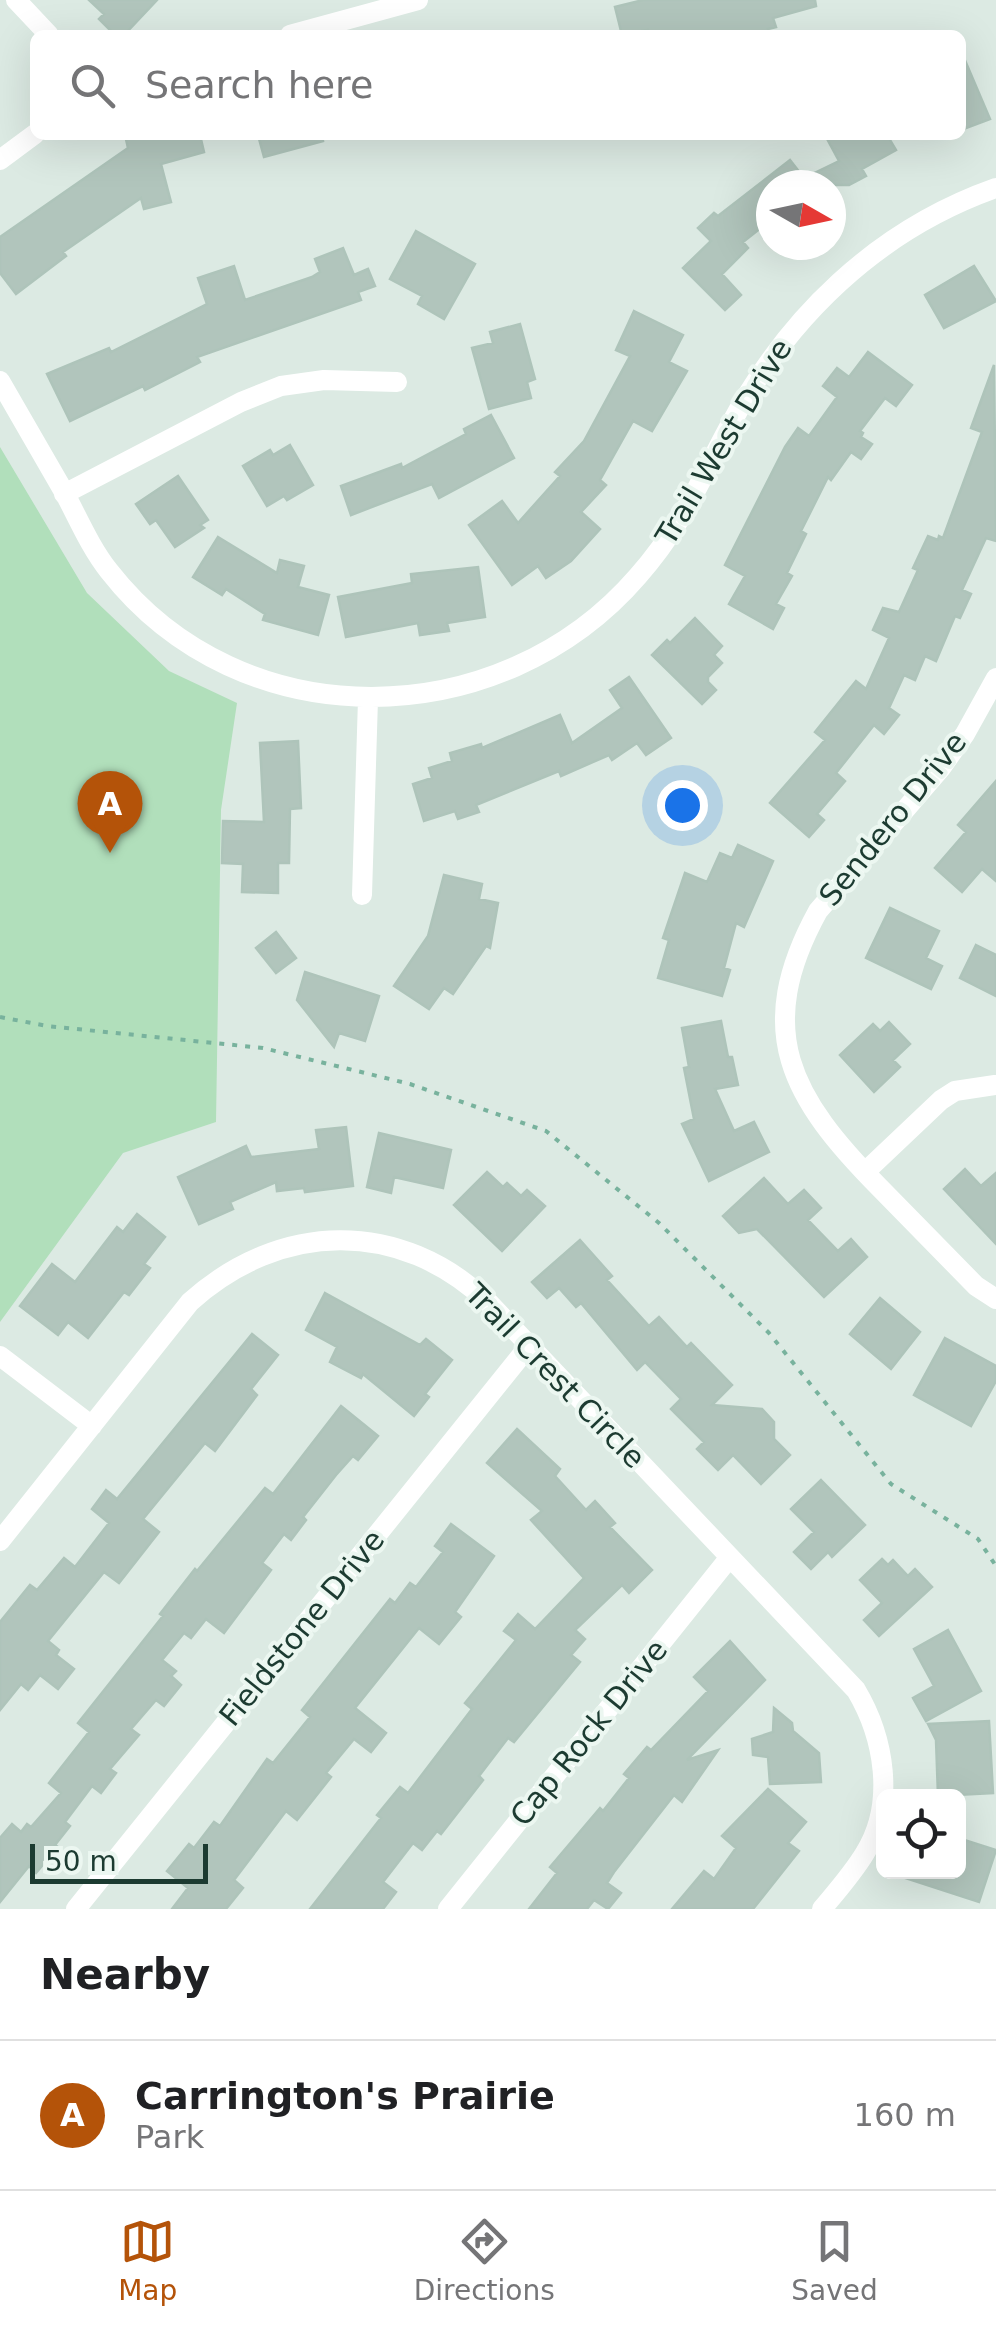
<!DOCTYPE html>
<html lang="en">
<head>
<meta charset="utf-8">
<style>
	body { margin:0; font-family:"DejaVu Sans",sans-serif; background:#f6f6f6; color:#202124 }
	.controls { position:absolute; right:30px; bottom:30px; display:grid; overflow:hidden; border-radius:15px; box-shadow:0 10px 40px #0002 }
	.controls button { width:90px; height:90px; display:grid; place-items:center; padding:0; border:0; border-bottom:2px solid #e0e0e0; background:#fff; color:#202124; font:50px sans-serif }
	.compass { position:absolute; left:756px; top:170px; width:90px; height:90px; border-radius:50%; background:#fff; box-shadow:0 10px 40px #0002; rotate:99deg }
	.scale { position:absolute; left:30px; bottom:25px; width:178px; box-sizing:border-box; padding-left:10px; border:5px solid #1c3b31; border-top:0; font-size:28px; line-height:35px; white-space:nowrap; color:#1c3b31; -webkit-text-stroke:8px #ecf7f1; paint-order:stroke }
	.you { position:absolute; left:682px; top:805px; width:35px; height:35px; margin:-25px; border:8px solid #fff; border-radius:50%; background:#1a73e8; box-shadow:0 0 0 15px #1a73e833 }
	.badge { display:grid; place-items:center; width:65px; height:65px; border-radius:50%; background:#b45309; color:#fff; font-size:32px; font-weight:700 }
	.pin { position:absolute; translate:-50% -82px; filter:drop-shadow(0 2px 5px #0008) }
	.pin::after { content:''; position:absolute; top:52px; width:35px; height:30px; background:inherit; clip-path:polygon(0 0,100% 0,50% 100%) }
	.list { margin:0; padding:0; list-style:none }
	h2 { display:flex; justify-content:space-between; align-items:center; height:130px; margin:0; padding:0 40px; font-size:42px }
	h2 small { font-size:32px; font-weight:400; color:#757577 }
	.list li { display:grid; grid-template-columns:65px 1fr auto; gap:30px; align-items:center; box-sizing:border-box; height:150px; padding:0 40px; border-top:2px solid #e0e0e0 }
	.list b { display:block; font-size:38px; white-space:nowrap }
	.list p { margin:0; font-size:32px; white-space:nowrap; color:#757577 }
	.list em { font-size:32px; font-style:normal; color:#757577 }
	.icon { flex:none; width:55px; height:55px; fill:none; stroke:currentColor; stroke-width:2; stroke-linecap:round; stroke-linejoin:round }
	.map { position:relative; flex:none; width:996px; height:1909px; overflow:hidden }
	.search { position:absolute; background:#fff; box-shadow:0 10px 40px #0002; left:30px; right:30px; top:30px; height:110px; display:flex; align-items:center; gap:25px; box-sizing:border-box; padding:0 35px; border-radius:15px; color:#757577; font-size:38px }
	.sheet { height:280px; background:#fff }
	nav { display:flex; justify-content:space-around; align-items:center; box-sizing:border-box; height:140px; border-top:2px solid #e0e0e0; background:#fff; font-size:28px; color:#757577 }
	nav a { display:grid; justify-items:center; gap:5px }
	nav .on { color:#b45309 }
	.map>svg:first-child { display:block }
</style>
</head>
<body>
<div class="map">
<svg width="996" height="1909" viewBox="0 0 996 1909">
	<rect width="100%" height="100%" fill="#dceae3"/>
	<path fill="#b1dfbb" d="M0,447l87,146 82,78 68,32 -16,107 -5,312 -93,31 -123,169z"/>
	<path fill="#b1c5bc" stroke="#aec4ba" stroke-width="2.5" d="M89,0h68l-33,35h-9l-16,-16 5,-5z
		M643,0h172l1,6 -43,12 3,9 -8,2 2,6h-120l-2,-5 -26,5 -7,-28z
		M961,51l29,68 -29,11z
		M125,135h75l4,17 -43,12 10,38 -27,7 -3,-11 -78,54 3,4 -50,38 -16,-21v-36l128,-89z
		M258,135h64l1,6 -59,16z
		M825,135h62l9,15 -34,19 4,7 -17,9h-78v35l-28,22 5,6 -26,26 19,21 -16,15 -42,-42 28,-27 -13,-13 16,-15 4,3 72,-56 14,18 35,-17z
		M416,231l59,33 -31,55 -26,-15 4,-8 -32,-17z
		M343,248l11,27 14,-6 7,17 -17,6 3,8 -164,57 3,5 -55,28 -2,-4 -73,35 -23,-47 62,-26 2,4 96,-48 -9,-26 36,-12 11,34 67,-23 8,-5 -5,-13z
		M974,266l22,35 -52,27 -19,-33z
		M634,311l49,24 -14,27 18,9 -35,60 -19,-10 -33,59 6,5 -25,27 19,17 -29,32 -25,17 -8,-12 -26,19 -43,-60 33,-24 16,22 42,-47 -5,-4 29,-31 46,-85 -14,-6z
		M520,324l15,55 -8,3 4,16 -42,11 -17,-61 21,-5 -3,-11z
		M868,352l44,33 -16,21 -11,-8 -25,33 3,2 -2,4 11,7 -11,15 -10,-7 -20,28 -3,-3 -27,54 5,3 -19,39 5,3 -16,28 8,4 -11,21 -44,-25 16,-28 -20,-11 60,-118 13,-19 11,8 28,-39 -14,-11 14,-18 12,9z
		M994,365l2,176 -10,-3 -24,52 9,4 -11,24 -5,-2 -19,45 -11,-5 -10,24 -11,-5 -15,33 10,7 -15,19 -10,-9 -38,48 9,8 -28,33 7,6 -15,17 -39,-34 55,-63 -10,-8 41,-51 10,8 23,-51 -16,-8 10,-22 16,4 19,-42 -5,-2 15,-32 10,4 1,-4 4,2 39,-106 -11,-4z
		M491,415l23,43 -75,40 -7,-14 -81,31 -10,-29 60,-22 1,4 64,-34 -2,-5z
		M290,445l23,40 -26,15 -3,-4 -17,10 -24,-40 27,-16 3,5z
		M178,476l30,44 -8,5 4,3 -29,19 -19,-27 -6,4 -14,-20z
		M218,537l59,36 3,-13 24,6 -6,21 31,8 -11,40 -55,-15 2,-6 -39,-25 -4,6 -29,-18z
		M478,567l7,50 -38,6 2,8 -29,4 -2,-12 -72,14 -8,-40 74,-14 -1,-9z
		M695,618l27,28 -8,9 8,8 -14,14v5l8,8 -14,14 -50,-49 15,-15 3,3z
		M629,677l42,61 -25,17 -9,-12 -25,17 -3,-5 -48,21 -2,-5 -83,34 3,7 -21,7 -3,-8 -31,10 -11,-37 19,-6 -3,-10 23,-7 -2,-8 31,-9 1,4 78,-33 12,28 50,-35 -12,-18z
		M298,741l3,67 -11,1 -1,54h-11v30l-36,-1 1,-28 -21,-1 1,-42 41,1 -4,-79z
		M996,781v100l-14,-12 -20,23 -27,-24 31,-36 -8,-7z
		M738,845l35,16 -29,66 -8,-4 -12,45 6,2 -8,26 -64,-18 11,-38 -6,-2 22,-65 22,9 13,-29 12,5z
		M444,875l38,9 -3,15 19,4 -8,45 -4,-2 -33,48 -9,-6 -15,21 -35,-23 34,-50z
		M890,908l49,23 -13,27 16,8 -11,23 -65,-31z
		M276,932l20,26 -20,15 -20,-25z
		M976,945l20,10v41l-36,-18z
		M305,972l74,24 -14,45 -26,-8 -5,14 -37,-47z
		M721,1021l7,36h4l6,28 -23,4 19,42 20,-9 15,30 -60,29 -27,-57 12,-5 -10,-51 5,-1 -7,-39z
		M889,1022l21,22 -17,16 7,7 -26,25 -34,-37 33,-31 7,7z
		M346,1127l7,59 -48,6 -1,-4 -27,3 -1,-9 -46,20 3,7 -34,15 -21,-47 68,-31 5,11 68,-8 -3,-19z
		M379,1133l72,17 -8,38 -49,-11 -3,16 -24,-6z
		M965,1169l16,17 15,-13v71l-52,-55z
		M487,1172l16,15 4,-4 14,13 6,-6 18,16 -43,45 -48,-46z
		M764,1178l24,26 16,-14 17,18 -13,12 30,31 13,-12 16,18 -43,40 -67,-68 -18,4 -16,-17z
		M137,1214l28,23 -21,27 6,4 -21,27 -5,-3 -36,46 -20,-16 -10,13 -38,-29 32,-42 23,18 42,-55 6,5z
		M580,1240l32,36 -5,4 42,46 10,-9 28,30 4,-4 41,42 -20,20 50,4 12,13v17l16,16 -29,29 -28,-29 -15,15 -21,-21 7,-7 -33,-33 10,-10 -36,-37 -8,8 -56,-67 -5,4 -17,-19 -12,10 -15,-16z
		M325,1293l95,52 6,-6 26,21 -27,34 4,3 -15,19 -51,-42 -2,4 -31,-16 7,-15 -31,-17z
		M880,1298l40,34 -29,37 -41,-35z
		M252,1334l26,21 -27,34 6,6 -42,56 -10,-8 -62,76 16,13 -40,51 -15,-11 -56,69 11,9 -3,5 18,14 -16,20 -18,-14 -12,15 -7,-6 -21,26v-88l30,-37 7,5 27,-32 11,9 34,-44 -17,-14 14,-19 11,9z
		M945,1338l51,28v15l-25,45 -57,-31z
		M341,1406l37,30 -20,24 -5,-4 -17,19 -33,42 3,3 -15,20 -7,-6 -22,29 9,7 -47,63 -18,-14 -15,19 -7,-5 -22,27 14,11 -5,5 10,9 -17,21 -8,-6 -25,29 8,6 -29,34 6,4 -15,20 -9,-7 -27,36 5,4 -15,19 3,2 -22,26 -7,-7 -29,36v-64l12,-14 9,8 6,-8 4,3 30,-34 -12,-10 40,-51 -11,-9 85,-107 -3,-2 35,-45 2,2 68,-83 8,6z
		M517,1429l43,40 -5,7 31,34 9,-9 20,22 -5,4 42,43 -23,23 -7,-8 -47,45 10,9 -14,16 9,7 -66,80 -6,-4 -29,38 4,4 -42,54 -4,-3 -15,19 -9,-7 -30,39 13,10 -13,17h-73l71,-91 -4,-3 23,-28 8,6 64,-84 -7,-6 51,-63 -12,-9 14,-17 17,15 49,-51 -53,-58 11,-9 -55,-48z
		M821,1480l44,45 -33,32 -4,-5 -17,17 -17,-17 20,-20 -23,-23z
		M451,1524l43,32 -39,56 6,5 -22,27 -20,-16 -64,80 31,25 -15,19 -17,-13 -28,34 5,4 -34,43 -11,-9 -52,69 9,8 -17,21h-54l16,-21 -21,-17 22,-27 5,4 20,-26 6,4 47,-67 6,4 37,-46 -8,-7 88,-111 5,4 15,-20 6,4 27,-35 -8,-6z
		M882,1559l6,6 5,-5 15,16 7,-7 17,18 -53,49 -15,-16 18,-17 -22,-23z
		M948,1630l33,61 -55,30 -13,-23 21,-12 -20,-37z
		M730,1641l35,39 -78,80 31,-10 -36,52 -8,-7 -60,77 -7,11 14,10 -13,16 -14,-9 -7,9h-58l28,-36 -7,-6 50,-59 3,3 26,-33 -5,-4 23,-27 4,3 57,-59 -14,-14z
		M774,1708l18,15 1,8 26,22 2,29 -51,2 -2,-27 -15,-2 -1,-16 21,-7z
		M989,1721l4,72 -55,3 -2,-56 -8,-16z
		M768,1789l38,33 -18,21 11,8 -46,58h-81l32,-38 10,8 22,-31 -14,-12z
		M958,1838l38,12 -17,52 -83,-27 1,-3h61z"/>
	<g fill="none" stroke-linecap="round" stroke-linejoin="round">
		<path stroke="#78b29d" stroke-width="4" stroke-dasharray="5 8" stroke-linecap="butt" d="M0,1017l47,9 216,22 147,36 136,47 113,92 110,110 122,151 87,55 18,27"/>
		<path stroke="#fff" stroke-width="20" d="M16,0l33,35
			M290,35l128,-35
			M0,160l35,-26
			M0,381c21,37 43,74 64,111 14,26 26,55 45,79 132,169 391,165 529,5 43,-49 60,-91 90,-147 58,-111 149,-199 268,-241
			M64,494l177,-92 40,-16 43,-6 73,2
			M996,678l-31,56 -24,34 -123,143c-66,120 -27,187 62,277 32,33 64,65 96,98l20,13
			M362,895l6,-196
			M865,1172l76,-72 14,-9 40,-6
			M0,1356l92,70
			M0,1541l190,-239c90,-81 210,-84 299,1l367,387c28,47 40,113 9,163 -12,20 -28,38 -43,56
			M76,1909l452,-562
			M448,1909l282,-352"/>
	</g>
	<g text-anchor="middle" stroke-width="8" stroke-linejoin="round" paint-order="stroke">
		<g font-size="30" fill="#1c3b31" stroke="#ecf7f1">
			<text transform="translate(724 442) rotate(-59)" y="10">Trail West Drive</text>
			<text transform="translate(893 819) rotate(-51)" y="10">Sendero Drive</text>
			<text transform="translate(555 1376) rotate(46)" y="10">Trail Crest Circle</text>
			<text transform="translate(302 1628) rotate(-51)" y="10">Fieldstone Drive</text>
			<text transform="translate(589 1733) rotate(-51)" y="10">Cap Rock Drive</text>
		</g>
	</g>
</svg>
<div class="controls">
<button><svg class="icon" aria-label="locate" viewBox="0 0 24 24"><circle cx="12" cy="12" r="6"/><path d="M12 2v4M12 18v4M2 12h4M18 12h4"/></svg></button>
</div>
<svg class="compass" viewBox="-18 -18 36 36"><path d="M0-13l5 13h-10z" fill="#e53935"/><path d="M0 13l5-13h-10z" fill="#757577"/></svg>
<div class="scale">50 m</div>
<div class="you"></div>
<div class="pin badge" style="left:110px;top:853px">A</div>
<div class="search"><svg class="icon" aria-label="search" viewBox="0 0 24 24"><circle cx="10" cy="10" r="6"/><path d="M15 15l6 6"/></svg>Search here</div>
</div>
<section class="sheet">
<h2>Nearby<small></small></h2>
<ul class="list">
<li><span class="badge">A</span><div><b>Carrington's Prairie</b><p>Park</p></div><em>160 m</em></li>
</ul>
</section>
<nav>
<a class="on"><svg class="icon" aria-label="map" viewBox="0 0 24 24"><path d="M3 6l6-2 6 2 6-2v14l-6 2-6-2-6 2zM9 4v14M15 6v14"/></svg>Map</a>
<a><svg class="icon" aria-label="directions" viewBox="0 0 24 24"><path d="M12 3l9 9-9 9-9-9zM9 14v-3h6M13 9l2 2-2 2"/></svg>Directions</a>
<a><svg class="icon" aria-label="saved" viewBox="0 0 24 24"><path d="M7 4h10v16l-5-4-5 4z"/></svg>Saved</a>
</nav>
</body>
</html>
